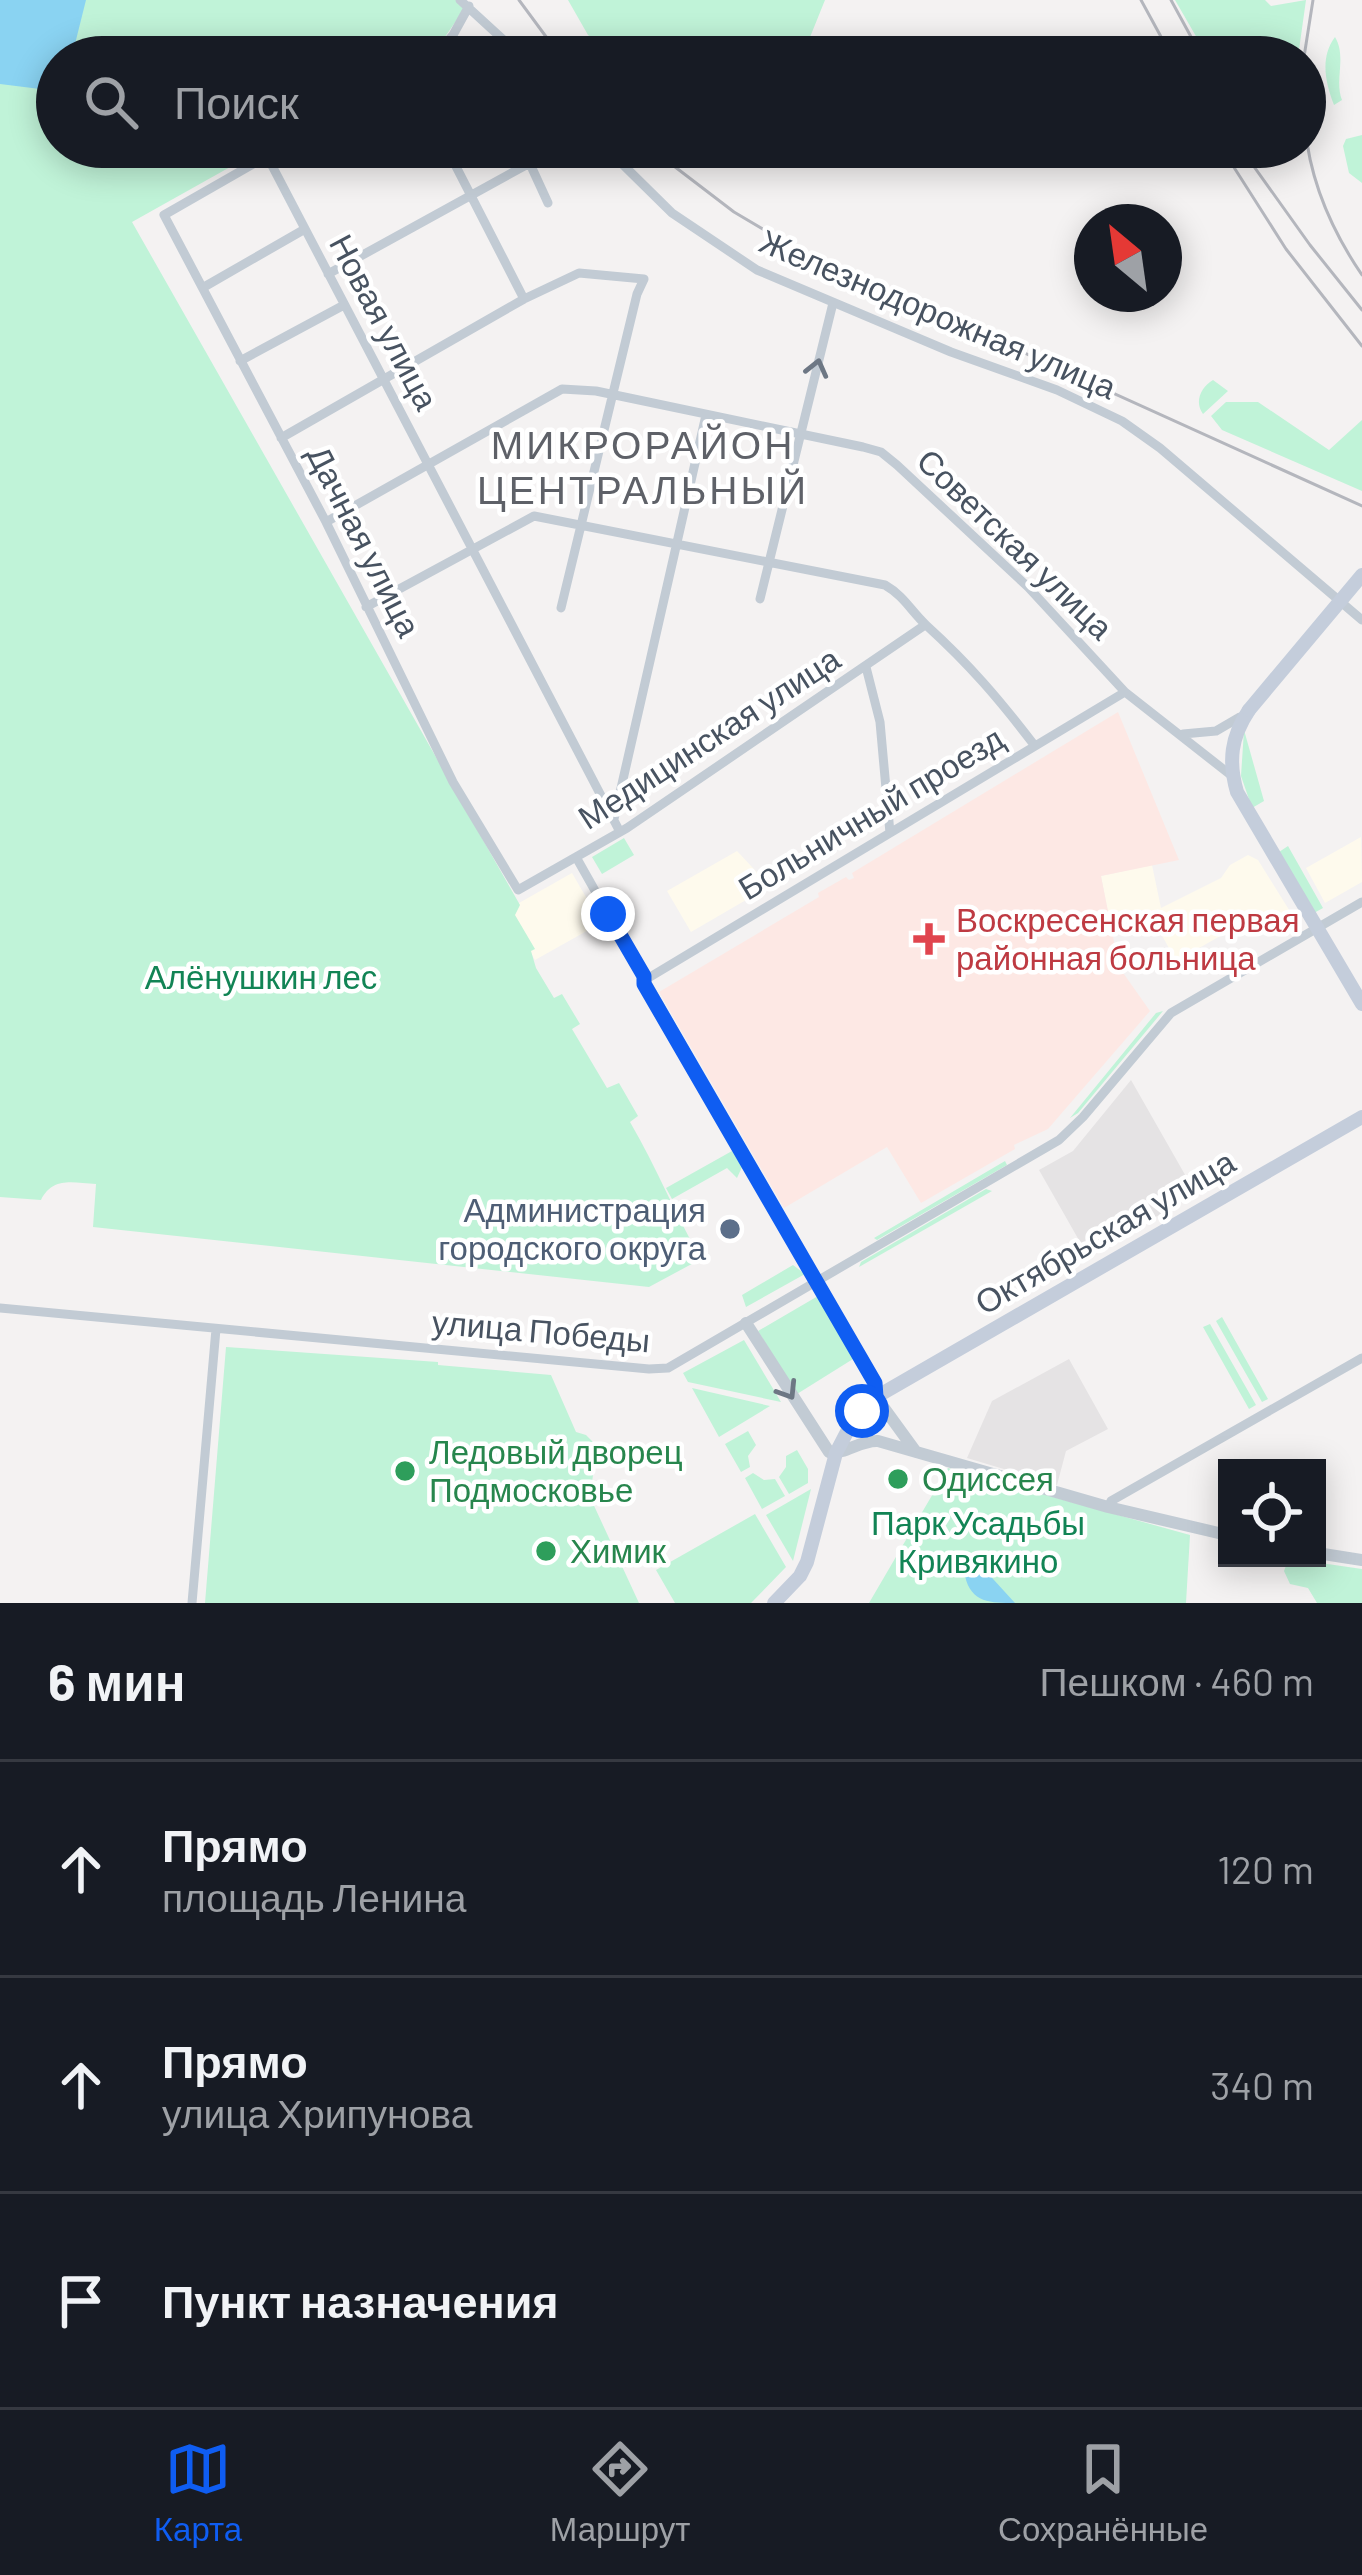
<!DOCTYPE html>
<html lang="ru">
<head>
<meta charset="utf-8">
<style>
	body { margin:0; font-family:Barlow,sans-serif; background:#242831; color:#f1f3f6 }
	.controls { position:absolute; right:36px; bottom:36px; display:grid; overflow:hidden; border-radius:0px; box-shadow:0 6px 30px #0003 }
	.controls button { width:108px; height:108px; display:grid; place-items:center; padding:0; border:0; border-bottom:3px solid #363941; background:#171b24; color:#f1f3f6; font:60px sans-serif }
	.compass { position:absolute; left:1074px; top:204px; width:108px; height:108px; border-radius:50%; background:#171b24; box-shadow:0 6px 30px #0003; rotate:331deg }
	.stop { position:absolute; width:36px; height:36px; margin:-27px; border:9px solid #0f5df2; border-radius:50%; background:#fff }
	.stop.end { background:#0f5df2; border-color:#fff; box-shadow:0 3px 12px #0008 }
	.list { margin:0; padding:0; list-style:none }
	h2 { display:flex; justify-content:space-between; align-items:center; height:156px; margin:0; padding:0 48px; font-size:51px }
	h2 small { font-size:39px; font-weight:400; color:#9ea1a6 }
	.list li { display:grid; grid-template-columns:78px 1fr auto; gap:36px; align-items:center; box-sizing:border-box; height:216px; padding:0 48px; border-top:3px solid #363941 }
	.list b { display:block; font-size:45px; white-space:nowrap }
	.list p { margin:0; font-size:39px; white-space:nowrap; color:#9ea1a6 }
	.list em { font-size:39px; font-style:normal; color:#9ea1a6 }
	.icon { flex:none; width:66px; height:66px; fill:none; stroke:currentColor; stroke-width:2; stroke-linecap:round; stroke-linejoin:round }
	.map { position:relative; flex:none; width:1362px; height:1603px; overflow:hidden }
	.search { position:absolute; background:#171b24; box-shadow:0 6px 30px #0003; left:36px; right:36px; top:36px; height:132px; display:flex; align-items:center; gap:30px; box-sizing:border-box; padding:0 42px; border-radius:66px; color:#9ea1a6; font-size:45px }
	.sheet { height:804px; background:#171b24 }
	nav { display:flex; justify-content:space-around; align-items:center; box-sizing:border-box; height:168px; border-top:3px solid #363941; background:#171b24; font-size:33px; color:#9ea1a6 }
	nav a { display:grid; justify-items:center; gap:6px }
	nav .on { color:#0f5df2 }
	.map>svg:first-child { display:block }
</style>
</head>
<body>
<div class="map">
<svg width="1362" height="1603" viewBox="0 0 1362 1603">
	<rect width="100%" height="100%" fill="#f4f2f2"/>
	<path fill="#fefaed" d="M1361,837l1,45 -37,21 -19,-35z
		M737,851l33,35 -79,46 -24,-41z
		M1248,855l10,5 38,61 -22,13 -13,-21 -85,48 -28,-51 -40,2 -7,-36 51,-11 9,43 60,-30 9,-13z
		M572,873l29,50 -66,37 -24,-44 8,-13z"/>
	<path fill="#e5e3e4" d="M1131,1080l65,114 -93,53 -4,-6 -15,8 -45,-79 34,-19z
		M1069,1359l39,70 -42,22 -9,34 -90,-27 25,-57z"/>
	<path fill="#fde8e4" d="M1118,712l61,148 -78,16 18,91 31,44 -102,118 -34,16 1,4 -94,54 -34,-56 -103,61 -125,-216 160,-95 -1,-4 28,-16 3,3 5,-2 -2,-5z"/>
	<path fill="#c0f3d8" d="M0,0h460l5,8 -25,36 -17,13h-366v90h209l-134,75 388,683 -5,10 20,34 -4,2 5,17 18,30 8,-4 18,30 -8,5 35,59 12,-5 19,33 -8,6c27,46 44,90 71,137l-52,28 -556,-60 3,-43c-23,-1 -43,-8 -55,16l-41,-3z
		M568,0h257l-23,57h-188l-26,-22z
		M1175,0h90l6,6 35,-6 -8,57h-90z
		M1335,37c12,20 -1,43 7,63l-8,5c-9,-23 -14,-48 1,-68z
		M1362,135v48l-13,-10 -6,-27 3,-7z
		M1213,380l15,11 -25,23c-9,-12 -2,-27 10,-34z
		M1226,402h32l71,48 33,-30v71l-140,-61 -11,-14z
		M1244,730l20,71 -12,7 -11,-32z
		M624,838l10,17 -32,19 -10,-17z
		M1288,846l35,62 -9,5 -35,-61z
		M1163,1011l-85,102 -8,5 86,-105z
		M732,1151l10,16 -5,11 -10,-10 -55,31 -6,-11z
		M1005,1161l2,4 -130,75 -3,-2z
		M986,1189l6,2 -133,76 2,-5z
		M793,1265l12,9 -59,33 -4,-12z
		M818,1296l35,63 -56,35 -39,-63z
		M1222,1317l46,82 -6,3 -46,-81z
		M1210,1324l46,81 -7,4 -46,-82z
		M744,1340l37,62 -93,-20 -5,-9z
		M226,1347l212,15v3l113,10 25,57 10,3 11,11 -7,51 49,106h-434z
		M692,1388l78,18 -51,31z
		M748,1431l8,14 -8,11 2,11 -9,5 -16,-28z
		M797,1450l11,19v14l-19,11 -10,-17 7,-10v-11z
		M948,1468l242,67 -4,68h-317z
		M753,1473l11,7 11,-1 10,17 -23,13 -17,-31z
		M811,1489l-18,72 -27,-46z
		M755,1514l31,53 -35,36h-76l-19,-33z
		M1300,1560l62,9v34h-45l-9,-15 -18,-4 -6,-13 3,-8z"/>
	<path fill="#8ad3f2" d="M0,0h86l-11,44 2,13h-20v29l-17,3 -40,-5z
		M970,1568h13l32,35c-24,0 -44,0 -50,-27z"/>
	<g fill="none" stroke-linecap="round" stroke-linejoin="round">
		<path stroke="#c2cbd4" stroke-width="9" d="M460,0l62,57
			M434,57l19,-22 16,-29
			M283,147l-119,68 162,307 127,260 65,108 109,-62 298,-203
			M446,147l78,152
			M605,147l67,66 85,57 194,82 106,38 65,31 38,27 202,172
			M267,156l353,676
			M328,274l198,-109 5,1 17,37
			M204,287l101,-58
			M240,361l104,-56
			M281,438l243,-139 55,-26 65,6 -7,15 -76,314
			M326,522l236,-133 34,2 267,56 18,5 16,13 131,122 97,105 107,84
			M760,599l73,-296
			M366,607l168,-91 351,69c19,11 26,26 41,40 44,40 73,74 109,121
			M866,667l14,55 10,111
			M1183,734l33,-3 24,-14
			M614,819l92,-404
			M576,857l240,425
			M645,980l480,-288
			M0,1308l649,61 19,-1 391,-228 24,-23 88,-104 191,-111
			M1108,1507l3,-6 251,-143
			M192,1603l24,-274"/>
		<path stroke="#c2cbd4" stroke-width="12" d="M816,1282l59,101 1,14 40,55
			M746,1323l83,129c16,3 31,-12 49,-11l230,66 119,28
			M1317,1553l45,7"/>
		<path stroke="#c4cddb" stroke-width="14" d="M1249,710c-18,27 -21,51 -12,82l125,212
			M774,1603l26,-27 7,-14 29,-109 13,-25 27,-31 486,-280"/>
		<path stroke="#b4b6bd" stroke-width="3" d="M519,0l42,57
			M1141,0l31,57
			M1171,0l31,57
			M1304,57l9,-57
			M1305,127c5,53 27,104 57,148
			M649,147l85,65 68,40 560,254
			M1221,147l65,102 76,97
			M1240,147l70,98 52,65"/>
		<path stroke="#c4cddb" stroke-width="14" d="M1249,710l113,-135"/>
	</g>
	<defs><path id="oneway-chevron" d="M-2-3.5L2.5 0L-2 3.5" fill="none" stroke-width="1.6" stroke-linecap="round" stroke-linejoin="round" transform="scale(3)"/></defs>
	<g stroke="#6d7784">
		<use href="#oneway-chevron" transform="translate(817 368) rotate(-76)"/>
		<use href="#oneway-chevron" transform="translate(788 1391) rotate(58)"/>
	</g>
	<g fill="none" stroke-linecap="round" stroke-linejoin="round">
		<path stroke="#0f5df2" stroke-width="15" d="M608,914l36,62v8l231,399 1,14 -14,14"/>
	</g>
	<path fill="#e0444e" stroke="#fff" stroke-width="4.5" d="M923 921h12v12h12v12h-12v12h-12v-12h-12v-12h12z"/>
	<circle fill="#5c6f8a" stroke="#fff" stroke-width="4.5" cx="730" cy="1229" r="12"/>
	<g fill="#2e9e5b" stroke="#fff" stroke-width="4.5">
		<circle cx="405" cy="1471" r="12"/>
		<circle cx="898" cy="1479" r="12"/>
		<circle cx="546" cy="1551" r="12"/>
	</g>
	<g text-anchor="middle" stroke-width="9" stroke-linejoin="round" paint-order="stroke">
		<g font-size="33" fill="#485361" stroke="#fff">
			<text transform="translate(938 314) rotate(23)" y="12">Железнодорожная улица</text>
			<text transform="translate(384 322) rotate(62)" y="12">Новая улица</text>
			<text transform="translate(364 541) rotate(63)" y="12">Дачная улица</text>
			<text transform="translate(1015 544) rotate(44)" y="12">Советская улица</text>
			<text transform="translate(709 738) rotate(-33)" y="12">Медицинская улица</text>
			<text transform="translate(871 813) rotate(-31)" y="12">Больничный проезд</text>
			<text transform="translate(1105 1232) rotate(-30)" y="12">Октябрьская улица</text>
			<text transform="translate(541 1331) rotate(5)" y="12">улица Победы</text>
		</g>
		<g font-size="33" fill="#be3a42" stroke="#fff" text-anchor="start">
			<text x="956" y="932">Воскресенская первая<tspan x="956" dy="38">районная больница</tspan></text>
		</g>
		<g font-size="33" fill="#128455" stroke="#fff">
			<text x="261" y="989">Алёнушкин лес</text>
			<text x="978" y="1535">Парк Усадьбы<tspan x="978" dy="38">Кривякино</tspan></text>
		</g>
		<g font-size="33" fill="#4e5e75" stroke="#fff" text-anchor="end">
			<text x="706" y="1222">Администрация<tspan x="706" dy="38">городского округа</tspan></text>
		</g>
		<g font-size="33" fill="#27864d" stroke="#fff" text-anchor="start">
			<text x="429" y="1464">Ледовый дворец<tspan x="429" dy="38">Подмосковье</tspan></text>
			<text x="922" y="1491">Одиссея</text>
			<text x="570" y="1563">Химик</text>
		</g>
		<g font-size="39" letter-spacing="3" fill="#5e6168" stroke="#fff">
			<text x="643" y="459">МИКРОРАЙОН<tspan x="643" dy="45">ЦЕНТРАЛЬНЫЙ</tspan></text>
		</g>
	</g>
</svg>
<div class="controls">
<button><svg class="icon" aria-label="locate" viewBox="0 0 24 24"><circle cx="12" cy="12" r="6"/><path d="M12 2v4M12 18v4M2 12h4M18 12h4"/></svg></button>
</div>
<svg class="compass" viewBox="-18 -18 36 36"><path d="M0-13l5 13h-10z" fill="#e53935"/><path d="M0 13l5-13h-10z" fill="#9ea1a6"/></svg>
<div class="stop" style="left:862px;top:1411px"></div>
<div class="stop end" style="left:608px;top:914px"></div>
<div class="search"><svg class="icon" aria-label="search" viewBox="0 0 24 24"><circle cx="10" cy="10" r="6"/><path d="M15 15l6 6"/></svg>Поиск</div>
</div>
<section class="sheet">
<h2>6 мин<small>Пешком · 460 m</small></h2>
<ul class="list">
<li><svg class="icon" aria-label="ahead" viewBox="0 0 24 24"><path d="M12 20V5M6 11l6-6 6 6"/></svg><div><b>Прямо</b><p>площадь Ленина</p></div><em>120 m</em></li>
<li><svg class="icon" aria-label="ahead" viewBox="0 0 24 24"><path d="M12 20V5M6 11l6-6 6 6"/></svg><div><b>Прямо</b><p>улица Хрипунова</p></div><em>340 m</em></li>
<li><svg class="icon" aria-label="arrive" viewBox="0 0 24 24"><path d="M6 21V4h12l-3 4 3 4H6"/></svg><div><b>Пункт назначения</b></div></li>
</ul>
</section>
<nav>
<a class="on"><svg class="icon" aria-label="map" viewBox="0 0 24 24"><path d="M3 6l6-2 6 2 6-2v14l-6 2-6-2-6 2zM9 4v14M15 6v14"/></svg>Карта</a>
<a><svg class="icon" aria-label="directions" viewBox="0 0 24 24"><path d="M12 3l9 9-9 9-9-9zM9 14v-3h6M13 9l2 2-2 2"/></svg>Маршрут</a>
<a><svg class="icon" aria-label="saved" viewBox="0 0 24 24"><path d="M7 4h10v16l-5-4-5 4z"/></svg>Сохранённые</a>
</nav>
</body>
</html>
